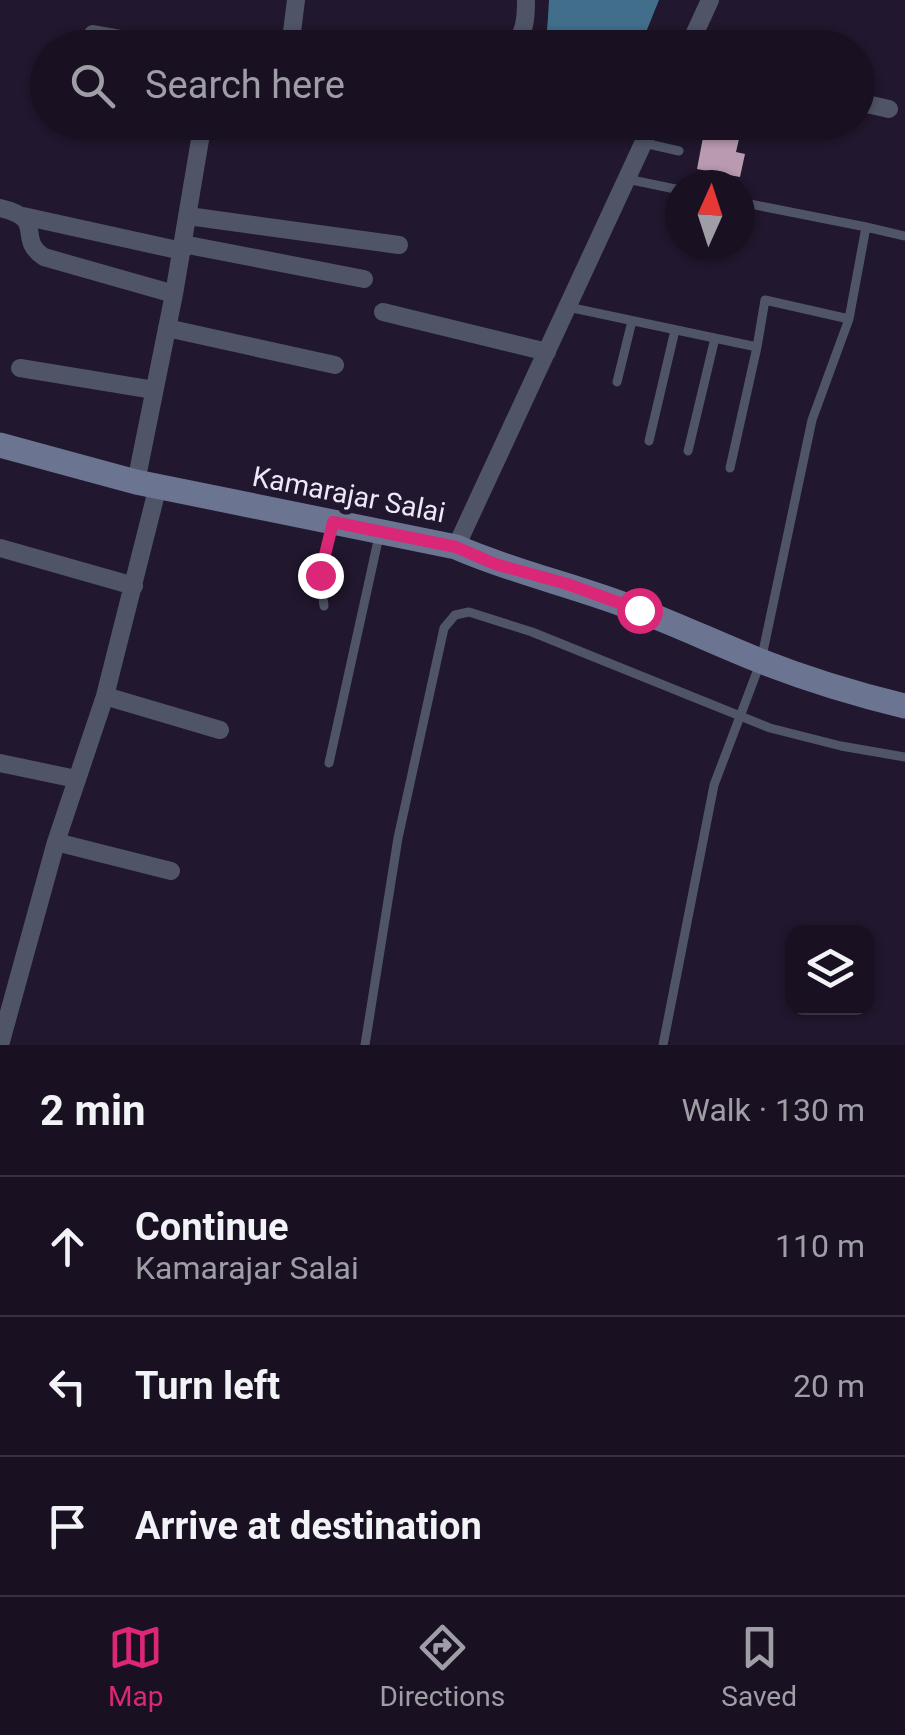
<!DOCTYPE html>
<html lang="en">
<head>
<meta charset="utf-8">
<style>
	body { margin:0; font-family:Roboto,sans-serif; background:#221a2a; color:#f1f3f6 }
	.controls { position:absolute; right:30px; bottom:30px; display:grid; overflow:hidden; border-radius:20px; box-shadow:0 2px 8px #0004 }
	.controls button { width:90px; height:90px; display:grid; place-items:center; padding:0; border:0; border-bottom:2px solid #373140; background:#191122; color:#f1f3f6; font:50px sans-serif }
	.compass { position:absolute; left:665px; top:170px; width:90px; height:90px; border-radius:50%; background:#191122; box-shadow:0 2px 8px #0004; rotate:3deg }
	.stop { position:absolute; width:30px; height:30px; margin:-22px; border:8px solid #db2777; border-radius:50%; background:#fff }
	.stop.end { background:#db2777; border-color:#fff; box-shadow:0 2px 10px #0008 }
	.list { margin:0; padding:0; list-style:none }
	h2 { display:flex; justify-content:space-between; align-items:center; height:130px; margin:0; padding:0 40px; font-size:42px }
	h2 small { font-size:32px; font-weight:400; color:#9f9da5 }
	.list li { display:grid; grid-template-columns:65px 1fr auto; gap:30px; align-items:center; box-sizing:border-box; height:140px; padding:0 40px; border-top:2px solid #373140 }
	.list b { display:block; font-size:38px; white-space:nowrap }
	.list p { margin:0; font-size:32px; white-space:nowrap; color:#9f9da5 }
	.list em { font-size:32px; font-style:normal; color:#9f9da5 }
	.icon { flex:none; width:55px; height:55px; fill:none; stroke:currentColor; stroke-width:2; stroke-linecap:round; stroke-linejoin:round }
	.map { position:relative; flex:none; width:905px; height:1045px; overflow:hidden }
	.search { position:absolute; background:#191122; box-shadow:0 2px 8px #0004; left:30px; right:30px; top:30px; height:110px; display:flex; align-items:center; gap:25px; box-sizing:border-box; padding:0 35px; border-radius:55px; color:#9f9da5; font-size:38px }
	.sheet { height:550px; background:#191122 }
	nav { display:flex; justify-content:space-around; align-items:center; box-sizing:border-box; height:140px; border-top:2px solid #373140; background:#191122; font-size:28px; color:#9f9da5 }
	nav a { display:grid; justify-items:center; gap:5px }
	nav .on { color:#db2777 }
	.map>svg:first-child { display:block }
</style>
</head>
<body>
<div class="map">
<svg width="905" height="1045" viewBox="0 0 905 1045">
	<rect width="100%" height="100%" fill="#21172e"/>
	<path fill="#406e8b" d="M549,0h110l-19,47h-94z"/>
	<path fill="#b99ab0" d="M704,132l35,7 -3,13 9,2 -5,23 -43,-8z"/>
	<g fill="none" stroke-linecap="round" stroke-linejoin="round">
		<path stroke="#4f5567" stroke-width="9" d="M644,143l35,8
			M627,179l53,11
			M866,227l39,9
			M568,307l189,40 8,-47 84,19
			M617,382l15,-61
			M649,441l26,-111
			M688,451l27,-113
			M730,468l27,-121
			M324,606l-4,-31 12,-50
			M329,763l50,-227
			M365,1045l33,-207 46,-210 11,-13 14,-3 63,20 238,96 71,18 64,11
			M663,1045l51,-260 47,-124 51,-241 37,-101 17,-92 -126,-25"/>
		<path stroke="#4f5567" stroke-width="18" d="M93,34l79,14
			M288,48l3,-8 5,-40
			M389,48h5
			M513,48c12,-17 13,-28 13,-48
			M688,48l22,-48
			M858,102l31,7
			M0,208c48,11 15,30 44,49l130,37 29,-172
			M23,216l159,35
			M188,216l211,29
			M183,244l181,35
			M383,312l164,40
			M167,328l168,37
			M20,368l134,22
			M136,482l38,-188
			M456,547l197,-425
			M0,548l134,38
			M105,696l115,34
			M0,763l76,16
			M56,842l115,29
			M0,1045l56,-203 49,-146 53,-210"/>
		<path stroke="#6b7591" stroke-width="25" d="M0,445l136,37 320,65c59,26 122,39 182,63 40,15 80,34 120,50 48,19 97,34 147,46"/>
	</g>
	<g fill="none" stroke-linecap="round" stroke-linejoin="round">
		<path stroke="#db2777" stroke-width="12" d="M320,575l13,-53 123,25 39,17 72,20 72,26"/>
	</g>
	<g text-anchor="middle" stroke-width="10" stroke-linejoin="round" paint-order="stroke">
		<g font-size="28" fill="#eee8f9" stroke="#21172e">
			<text transform="translate(349 494) rotate(11)" y="10">Kamarajar Salai</text>
		</g>
	</g>
</svg>
<div class="controls">
<button><svg class="icon" aria-label="layers" viewBox="0 0 24 24"><path d="M12 4l9 5-9 5-9-5zM3 14l9 5 9-5"/></svg></button>
</div>
<svg class="compass" viewBox="-18 -18 36 36"><path d="M0-13l5 13h-10z" fill="#e53935"/><path d="M0 13l5-13h-10z" fill="#9f9da5"/></svg>
<div class="stop" style="left:639px;top:610px"></div>
<div class="stop end" style="left:320px;top:575px"></div>
<div class="search"><svg class="icon" aria-label="search" viewBox="0 0 24 24"><circle cx="10" cy="10" r="6"/><path d="M15 15l6 6"/></svg>Search here</div>
</div>
<section class="sheet">
<h2>2 min<small>Walk · 130 m</small></h2>
<ul class="list">
<li><svg class="icon" aria-label="ahead" viewBox="0 0 24 24"><path d="M12 20V5M6 11l6-6 6 6"/></svg><div><b>Continue</b><p>Kamarajar Salai</p></div><em>110 m</em></li>
<li><svg class="icon" aria-label="left" viewBox="0 0 24 24"><path d="M17 20v-9H6M10 6l-5 5 5 5"/></svg><div><b>Turn left</b></div><em>20 m</em></li>
<li><svg class="icon" aria-label="arrive" viewBox="0 0 24 24"><path d="M6 21V4h12l-3 4 3 4H6"/></svg><div><b>Arrive at destination</b></div></li>
</ul>
</section>
<nav>
<a class="on"><svg class="icon" aria-label="map" viewBox="0 0 24 24"><path d="M3 6l6-2 6 2 6-2v14l-6 2-6-2-6 2zM9 4v14M15 6v14"/></svg>Map</a>
<a><svg class="icon" aria-label="directions" viewBox="0 0 24 24"><path d="M12 3l9 9-9 9-9-9zM9 14v-3h6M13 9l2 2-2 2"/></svg>Directions</a>
<a><svg class="icon" aria-label="saved" viewBox="0 0 24 24"><path d="M7 4h10v16l-5-4-5 4z"/></svg>Saved</a>
</nav>
</body>
</html>
